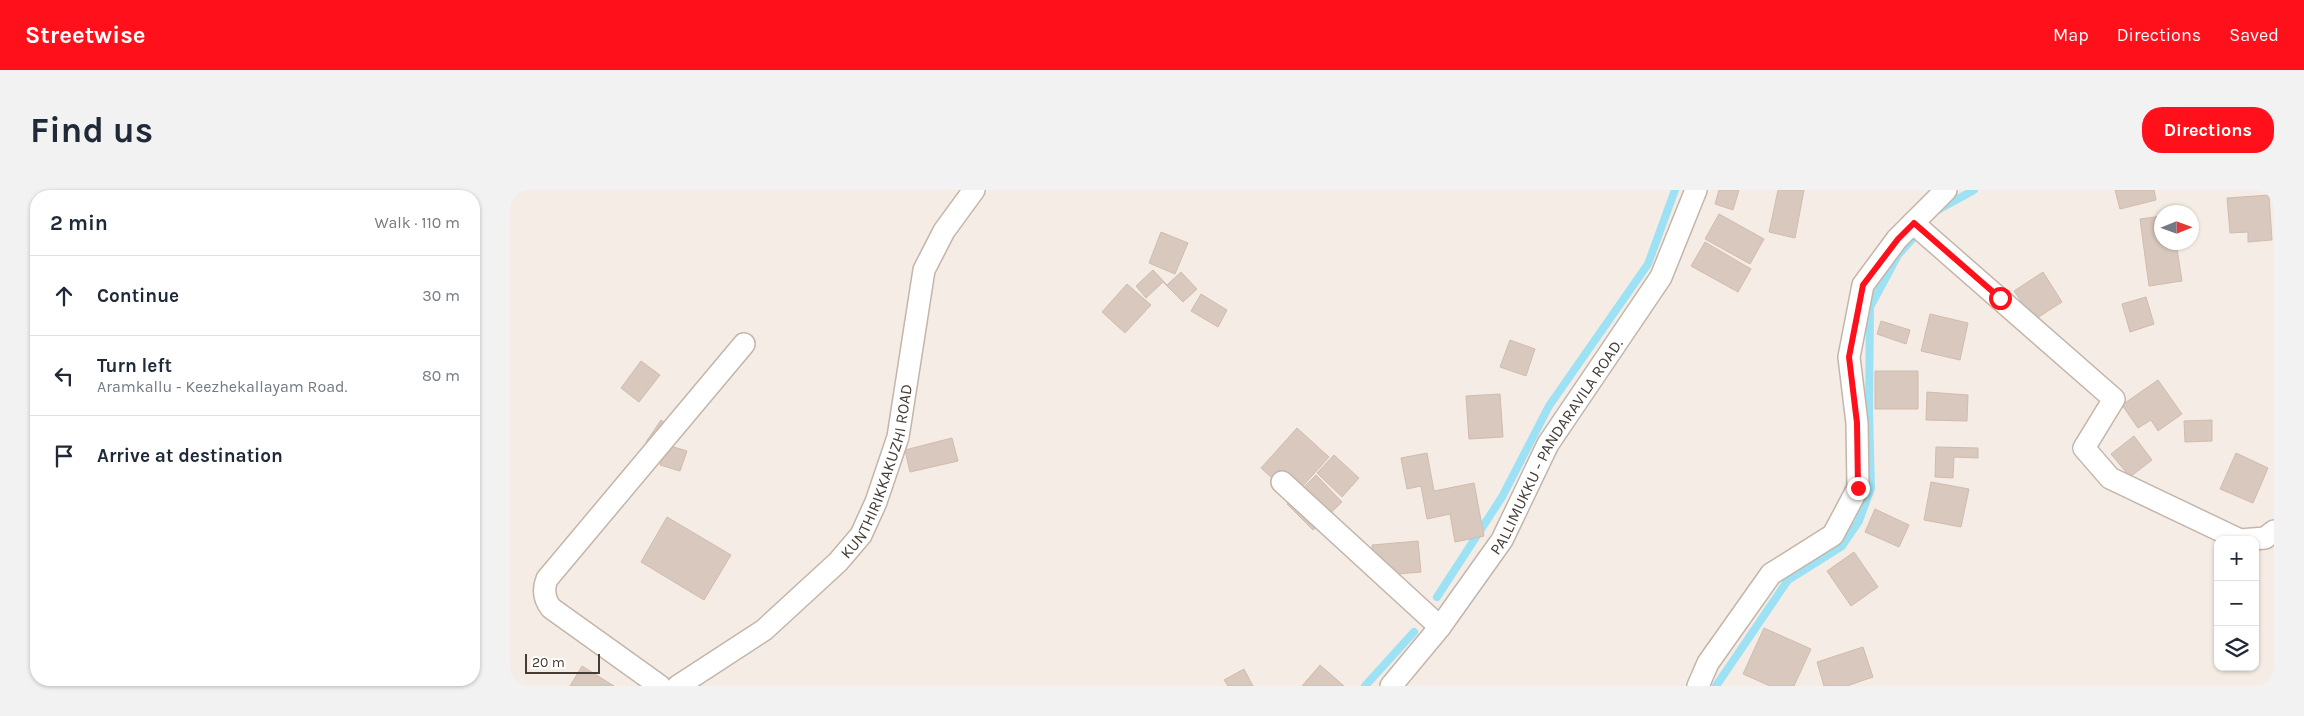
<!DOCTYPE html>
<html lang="en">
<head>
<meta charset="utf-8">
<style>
	body { margin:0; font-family:Karla,sans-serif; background:#f2f2f3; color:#1f2937 }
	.controls { position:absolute; right:15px; bottom:15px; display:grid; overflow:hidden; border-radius:10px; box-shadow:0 1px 4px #0004 }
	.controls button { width:45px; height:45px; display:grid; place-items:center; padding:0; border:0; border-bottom:1px solid #e0e1e3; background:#fff; color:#1f2937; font:25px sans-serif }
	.compass { position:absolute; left:1644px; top:15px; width:45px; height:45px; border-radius:50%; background:#fff; box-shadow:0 1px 4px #0004; rotate:89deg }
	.scale { position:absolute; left:15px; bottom:12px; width:75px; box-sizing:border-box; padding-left:5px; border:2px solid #463c34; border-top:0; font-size:14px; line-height:18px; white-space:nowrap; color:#463c34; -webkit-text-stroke:4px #fff; paint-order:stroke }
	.stop { position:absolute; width:15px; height:15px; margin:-11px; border:4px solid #ff101b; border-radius:50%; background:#fff }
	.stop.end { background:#ff101b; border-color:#fff; box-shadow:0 1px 5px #0008 }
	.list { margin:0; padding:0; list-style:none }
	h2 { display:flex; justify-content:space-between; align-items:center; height:65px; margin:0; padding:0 20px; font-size:21px }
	h2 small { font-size:16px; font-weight:400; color:#747a83 }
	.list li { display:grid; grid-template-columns:32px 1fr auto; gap:15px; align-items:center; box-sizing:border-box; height:80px; padding:0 20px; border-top:1px solid #e0e1e3 }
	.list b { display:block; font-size:19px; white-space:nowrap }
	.list p { margin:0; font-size:16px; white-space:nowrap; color:#747a83 }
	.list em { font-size:16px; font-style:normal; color:#747a83 }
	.icon { flex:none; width:28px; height:28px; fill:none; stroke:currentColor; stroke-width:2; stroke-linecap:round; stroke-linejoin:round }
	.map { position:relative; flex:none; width:1764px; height:496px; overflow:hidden; border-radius:20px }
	header { display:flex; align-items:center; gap:30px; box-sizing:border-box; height:70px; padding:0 25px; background:#ff101b; color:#fff }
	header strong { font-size:24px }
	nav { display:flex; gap:28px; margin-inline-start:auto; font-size:18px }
	.intro { display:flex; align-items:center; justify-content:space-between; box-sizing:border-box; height:120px; padding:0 30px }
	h1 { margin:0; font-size:35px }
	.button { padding:12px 22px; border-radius:20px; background:#ff101b; color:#fff; font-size:18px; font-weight:700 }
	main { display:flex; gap:30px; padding:0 30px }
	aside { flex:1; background:#fff; border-radius:20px; box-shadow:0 1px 4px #0004 }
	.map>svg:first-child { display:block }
</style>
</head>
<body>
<header>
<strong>Streetwise</strong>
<nav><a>Map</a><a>Directions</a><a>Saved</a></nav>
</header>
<div class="intro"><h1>Find us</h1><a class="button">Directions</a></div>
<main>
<aside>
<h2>2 min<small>Walk · 110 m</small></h2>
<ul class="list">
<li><svg class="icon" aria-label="ahead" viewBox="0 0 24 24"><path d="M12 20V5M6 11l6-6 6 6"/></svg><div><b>Continue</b></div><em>30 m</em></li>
<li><svg class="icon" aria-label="left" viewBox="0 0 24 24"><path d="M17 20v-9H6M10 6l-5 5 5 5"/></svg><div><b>Turn left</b><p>Aramkallu - Keezhekallayam Road.</p></div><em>80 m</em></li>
<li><svg class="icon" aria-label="arrive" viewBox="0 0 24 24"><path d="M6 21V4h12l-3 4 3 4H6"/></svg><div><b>Arrive at destination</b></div></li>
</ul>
</aside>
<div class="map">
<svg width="1764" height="496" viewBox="0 0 1764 496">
	<rect width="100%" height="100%" fill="#f4ece5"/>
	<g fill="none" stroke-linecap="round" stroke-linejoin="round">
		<path stroke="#9de2f4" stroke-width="8" d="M1426,21l38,-21
			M927,407l65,-100 47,-91 99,-142 27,-74
			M855,496l49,-54
			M1206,496l72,-106 54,-34 17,-25 12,-33 -2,-77 1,-104 28,-52 15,-17"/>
	</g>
	<path fill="#d9c8bd" stroke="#d1bcac" d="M1209,0h20l-6,20 -18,-6z
		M1268,0h26l-9,48 -26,-6z
		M1605,0h39l2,10 -36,9z
		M1759,5l3,45 -24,2v-10l-18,1 -3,-35z
		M1209,24l45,25 -14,25 -45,-25z
		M1652,26v26h14l6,39 -33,5 -9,-67z
		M651,42l27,11 -13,31 -26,-11z
		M1195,52l46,27 -13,23 -47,-26z
		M643,80l14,15 14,-13 16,17 -14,13 -20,-20 -17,16 -10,-12z
		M1533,82l19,30 -28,18 -20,-29z
		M617,94l24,21 -26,28 -23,-21z
		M691,104l26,16 -9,17 -27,-16z
		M1636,107l8,27 -24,8 -8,-28z
		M1420,124l38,9 -8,37 -39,-9z
		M1371,131l29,9 -4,14 -29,-10z
		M1000,150l25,9 -9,27 -26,-9z
		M131,171l19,14 -21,27 -18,-14z
		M1365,181h43v38h-43z
		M1648,190l24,34 -24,17 -7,-11 -13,8 -16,-23z
		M1417,202l41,3 -1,26 -41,-1z
		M990,204l3,43 -34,2 -3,-43z
		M151,230l10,7 -15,23 -10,-8z
		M1702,230v21l-27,1 -1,-21z
		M787,238l32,29 -36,40 -32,-29z
		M1624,246l18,24 -22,17 -19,-23z
		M442,248l6,23 -48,11 -5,-22z
		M157,255l20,6 -7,20 -20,-6z
		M1426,257l42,1v10l-24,-1 -1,21 -18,-1z
		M917,263l7,38 40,-8 10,53 -29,6 -5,-28 -23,5 -6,-33 -14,3 -6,-31z
		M1726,263l32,15 -15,35 -33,-14z
		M824,265l25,23 -17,19 -25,-24z
		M806,285l26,27 -29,28 -26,-26z
		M1421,292l38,7 -8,38 -37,-7z
		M1365,319l34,16 -10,22 -34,-15z
		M157,327l64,38 -27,45 -63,-38z
		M908,351l3,31 -46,4 -3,-31z
		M1344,362l24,35 -27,19 -24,-35z
		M1254,438l47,21 -17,37h-24l-27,-12z
		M1353,457l10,30 -26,9h-23l-7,-24z
		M810,475l24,21h-42z
		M72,476l32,20h-44z
		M734,479l9,17h-25l-4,-6z"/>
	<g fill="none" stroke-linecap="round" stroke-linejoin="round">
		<defs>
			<g id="street">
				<path d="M1403,33l201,176 -30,49 26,30 130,62 25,-2 9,-7"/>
				<path d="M772,292l158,145"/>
				<path d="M150,496l-109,-78c-7,-9 -8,-19 -4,-29l197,-235"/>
				<path id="s1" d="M168,496l86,-56 74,-68 23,-27 15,-33 22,-65 26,-167 20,-39 30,-41"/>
				<path id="s2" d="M881,496l49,-59 62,-87 46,-96 113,-167 35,-87"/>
				<path d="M1188,496l10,-23 63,-89 62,-39 25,-47 -1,-65 -8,-66 14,-72 34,-46 49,-49"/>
			</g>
		</defs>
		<use href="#street" stroke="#c3b5aa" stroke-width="24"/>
		<use href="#street" stroke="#fff" stroke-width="21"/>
	</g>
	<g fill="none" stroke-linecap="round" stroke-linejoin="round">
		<path stroke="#ff101b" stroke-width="6" d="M1348,298l-1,-65 -8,-66 14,-72 35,-46 16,-16 86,75"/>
	</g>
	<g text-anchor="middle" stroke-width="4.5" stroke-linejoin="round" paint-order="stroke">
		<g font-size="16" fill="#463c34" stroke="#fff">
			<text dy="6" stroke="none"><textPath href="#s2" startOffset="292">PALLIMUKKU - PANDARAVILA ROAD.</textPath></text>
			<text dy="6" stroke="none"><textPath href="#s1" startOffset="304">KUNTHIRIKKAKUZHI ROAD</textPath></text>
		</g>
	</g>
</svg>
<div class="controls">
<button>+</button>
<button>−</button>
<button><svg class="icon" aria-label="layers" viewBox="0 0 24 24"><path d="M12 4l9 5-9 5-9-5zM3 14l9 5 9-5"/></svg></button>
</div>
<svg class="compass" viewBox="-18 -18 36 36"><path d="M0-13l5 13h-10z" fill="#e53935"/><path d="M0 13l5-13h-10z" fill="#747a83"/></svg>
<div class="scale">20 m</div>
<div class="stop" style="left:1490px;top:108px"></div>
<div class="stop end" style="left:1348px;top:298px"></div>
</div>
</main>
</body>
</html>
